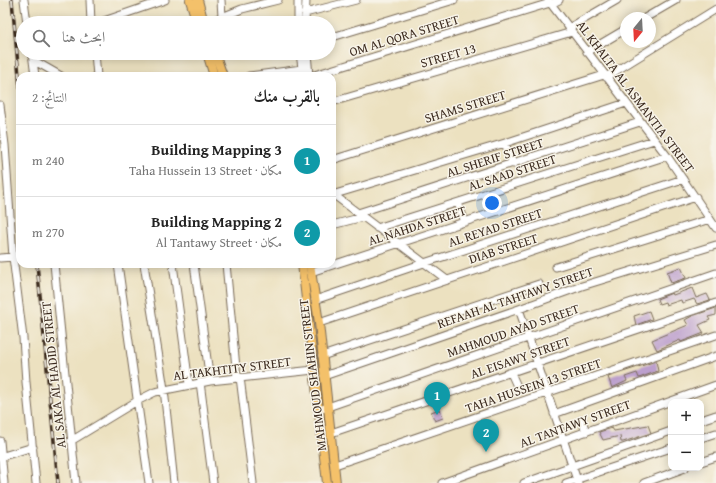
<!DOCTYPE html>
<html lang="ar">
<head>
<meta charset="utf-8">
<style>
	body { margin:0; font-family:"Gentium Book Plus",Amiri,serif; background:#f6f6f6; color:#222; direction:rtl }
	.controls { position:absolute; right:12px; bottom:12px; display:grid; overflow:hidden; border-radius:8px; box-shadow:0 2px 10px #0003 }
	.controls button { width:36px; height:36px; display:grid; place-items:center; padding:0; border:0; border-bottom:1px solid #e0e0e0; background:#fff; color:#222; font:20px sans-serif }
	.compass { position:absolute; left:620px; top:12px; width:36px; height:36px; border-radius:50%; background:#fff; box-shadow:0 2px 10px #0003; rotate:198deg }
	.you { position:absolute; left:492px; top:203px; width:14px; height:14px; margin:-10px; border:3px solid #fff; border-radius:50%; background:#1a73e8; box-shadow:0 0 0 6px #1a73e833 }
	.badge { display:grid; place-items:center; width:26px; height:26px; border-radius:50%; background:#111827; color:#fff; font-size:13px; font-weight:700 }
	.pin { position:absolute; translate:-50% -33px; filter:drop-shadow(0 1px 2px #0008) }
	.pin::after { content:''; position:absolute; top:21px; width:14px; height:12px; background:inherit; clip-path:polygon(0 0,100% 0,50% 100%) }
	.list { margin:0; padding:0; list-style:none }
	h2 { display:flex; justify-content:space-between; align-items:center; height:52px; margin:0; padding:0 16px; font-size:17px }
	h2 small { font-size:13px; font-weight:400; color:#767676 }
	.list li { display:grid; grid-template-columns:26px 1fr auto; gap:12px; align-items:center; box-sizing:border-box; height:72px; padding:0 16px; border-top:1px solid #e0e0e0 }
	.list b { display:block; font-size:15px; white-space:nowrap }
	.list p { margin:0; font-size:13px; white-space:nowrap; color:#767676 }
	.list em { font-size:13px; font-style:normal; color:#767676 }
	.icon { flex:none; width:22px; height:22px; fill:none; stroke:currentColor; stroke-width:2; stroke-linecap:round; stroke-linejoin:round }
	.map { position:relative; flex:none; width:716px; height:483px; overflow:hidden; direction:ltr }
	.search { position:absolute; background:#fff; box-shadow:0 2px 10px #0003; left:16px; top:16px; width:320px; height:44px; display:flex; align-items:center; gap:10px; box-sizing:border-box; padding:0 14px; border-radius:22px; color:#767676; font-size:15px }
	.panel { position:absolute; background:#fff; box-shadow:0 2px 10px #0003; left:16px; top:72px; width:320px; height:196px; border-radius:12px; direction:rtl }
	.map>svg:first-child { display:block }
</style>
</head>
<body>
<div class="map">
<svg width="716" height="483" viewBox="0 0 716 483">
	<rect width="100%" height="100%" fill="#f7f3e8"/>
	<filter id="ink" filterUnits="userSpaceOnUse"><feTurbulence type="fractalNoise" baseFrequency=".025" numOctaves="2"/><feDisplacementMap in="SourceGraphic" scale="8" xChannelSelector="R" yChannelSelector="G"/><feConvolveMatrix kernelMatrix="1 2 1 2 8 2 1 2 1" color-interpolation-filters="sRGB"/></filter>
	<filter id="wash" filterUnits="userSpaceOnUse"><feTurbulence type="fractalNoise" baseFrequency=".012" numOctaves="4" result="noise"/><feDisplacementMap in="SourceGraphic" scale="16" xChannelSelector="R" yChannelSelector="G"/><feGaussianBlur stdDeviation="0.9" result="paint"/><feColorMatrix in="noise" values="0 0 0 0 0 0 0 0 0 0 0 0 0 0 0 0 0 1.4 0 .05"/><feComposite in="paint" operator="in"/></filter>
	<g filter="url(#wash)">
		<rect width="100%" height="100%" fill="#ece1c0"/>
		<g id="blocks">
			<path fill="#bc9fcd" d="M681,267l5,11 -15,5 -4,-11z
				M692,288l4,10 11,-4 3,6 -13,4 -3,-5 -12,4 -1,-3 -15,5 -1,-3 -6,2 -2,-5 15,-6 1,2z
				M716,308v7l-8,2 2,3 -11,5 5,8 -23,9 -1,-2 -23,10 -5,-10 36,-15 -3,-5 7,-4z
				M649,311l3,8 -16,6 -2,-9z
				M656,361l2,10 -19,7 -2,-5 -12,4 2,4 -15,7 -4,-11z
				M440,409l3,9 -8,3 -1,-2 -3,-7z
				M648,425l3,8 -28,9h-2l-1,-6 -17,4 -4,-8 13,-4 2,3z"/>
		</g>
	</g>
	<g filter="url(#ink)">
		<use href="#blocks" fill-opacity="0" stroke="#796a57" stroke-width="1"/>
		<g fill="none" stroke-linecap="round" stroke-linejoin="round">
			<defs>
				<path id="minor" d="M24,0l3,23
					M90,0l1,23
					M221,0l1,17
					M298,0v23
					M548,0l119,156 49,72
					M551,4l8,-4
					M305,13l51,-13
					M645,18l31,-18
					M98,23l67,-23
					M207,23l35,-14 36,-9
					M305,23l1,-23
					M569,28l48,-28
					M329,38l125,-38
					M587,52l39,-23
					M32,53l3,23
					M95,53l2,23
					M300,53l3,23
					M307,53l2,23
					M33,60l28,16
					M249,76l53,-7
					M311,76l239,-73
					M606,77l110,-68
					M332,102l240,-70
					M0,105l5,40 8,112 10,81 3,44 10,101
					M505,143l8,21
					M332,160l272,-85
					M332,195l173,-52 121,-40
					M334,195l113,85
					M458,203l7,19
					M358,213l282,-91
					M332,225l31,-8
					M377,228l277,-88
					M0,258l13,-1
					M54,264l22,219
					M118,264l31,219
					M144,264l20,125 10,94
					M173,264l16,120
					M194,264l16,117
					M226,264l11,114
					M556,267l154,-48
					M311,272l356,-116
					M315,300l109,-37 259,-84
					M519,309l59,174
					M319,323l377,-126
					M322,356l217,-72
					M511,373l5,11
					M324,376l195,-67 63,-23 134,-41
					M240,377l13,106
					M200,382l13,101
					M319,410l397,-137
					M554,414l162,-58
					M582,420l4,12
					M701,420l15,-5
					M331,433l385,-130
					M701,438l15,-5
					M0,441l4,42
					M71,441l66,-40 18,-9 55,-11 104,-11
					M0,457l33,-10
					M701,462l15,-5
					M335,465l381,-130
					M442,483l274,-98
					M524,483l147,-52
					M566,483l105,-35
					M644,483l41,-15"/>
				<path id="major" d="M190,0l7,23
					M198,0l6,23
					M207,53l7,23
					M215,53l8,23
					M302,264l25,219
					M310,264l9,59 17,160"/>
			</defs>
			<use href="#minor" stroke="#796a57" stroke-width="9"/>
			<use href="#major" stroke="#796a57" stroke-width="10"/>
			<use href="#minor" stroke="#fff" stroke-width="7"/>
			<use href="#major" stroke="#f4c16a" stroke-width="8"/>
			<defs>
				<path id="rail" d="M12,0l8,87
					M37,264l21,219"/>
			</defs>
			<use href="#rail" stroke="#3b2a1e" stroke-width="3.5"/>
			<use href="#rail" stroke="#f7f3e8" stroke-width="2" stroke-dasharray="6" stroke-linecap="butt"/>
		</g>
	</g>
	<g text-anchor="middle" stroke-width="3" stroke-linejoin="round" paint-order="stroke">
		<g font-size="13" fill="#3b2a1e" stroke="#f7f3e8">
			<text transform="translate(404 35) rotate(-17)" y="5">OM AL QORA STREET</text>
			<text transform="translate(448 55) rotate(-16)" y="5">STREET 13</text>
			<text transform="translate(636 96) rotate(53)" y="5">AL KHALTA AL ASMANTIA STREET</text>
			<text transform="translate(465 106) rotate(-17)" y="5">SHAMS STREET</text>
			<text transform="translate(495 157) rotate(-18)" y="5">AL SHERIF STREET</text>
			<text transform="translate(512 172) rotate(-18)" y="5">AL SAAD STREET</text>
			<text transform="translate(417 225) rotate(-18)" y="5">AL NAHDA STREET</text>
			<text transform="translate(495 227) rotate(-18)" y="5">AL REYAD STREET</text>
			<text transform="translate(503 248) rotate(-18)" y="5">DIAB STREET</text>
			<text transform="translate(515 297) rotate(-19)" y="5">REFAAH AL TAHTAWY STREET</text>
			<text transform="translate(513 330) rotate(-19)" y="5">MAHMOUD AYAD STREET</text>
			<text transform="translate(520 357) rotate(-19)" y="5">AL EISAWY STREET</text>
			<text transform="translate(232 368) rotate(-7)" y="5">AL TAKHTITY STREET</text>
			<text transform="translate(53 375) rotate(-96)" y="5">AL SAKA AL HADID STREET</text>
			<text transform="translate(312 375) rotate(-97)" y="5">MAHMOUD SHAHIN STREET</text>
			<text transform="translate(533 385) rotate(-19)" y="5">TAHA HUSSEIN 13 STREET</text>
			<text transform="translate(575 423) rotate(-20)" y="5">AL TANTAWY STREET</text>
		</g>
	</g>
</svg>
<div class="controls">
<button>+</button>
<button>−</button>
</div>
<svg class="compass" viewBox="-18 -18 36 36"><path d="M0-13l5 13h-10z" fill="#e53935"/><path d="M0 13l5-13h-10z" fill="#767676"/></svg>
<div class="you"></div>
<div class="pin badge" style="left:437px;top:415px;background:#0f9aa8">1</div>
<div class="pin badge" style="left:486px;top:452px;background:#0f9aa8">2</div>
<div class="search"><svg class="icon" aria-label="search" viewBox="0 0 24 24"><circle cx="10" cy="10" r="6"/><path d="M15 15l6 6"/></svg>ابحث هنا</div>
<section class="panel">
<h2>بالقرب منك<small>النتائج: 2</small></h2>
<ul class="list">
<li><span class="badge" style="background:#0f9aa8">1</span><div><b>Building Mapping 3</b><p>مكان · Taha Hussein 13 Street</p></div><em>240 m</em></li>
<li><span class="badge" style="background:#0f9aa8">2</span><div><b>Building Mapping 2</b><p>مكان · Al Tantawy Street</p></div><em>270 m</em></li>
</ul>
</section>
</div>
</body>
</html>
